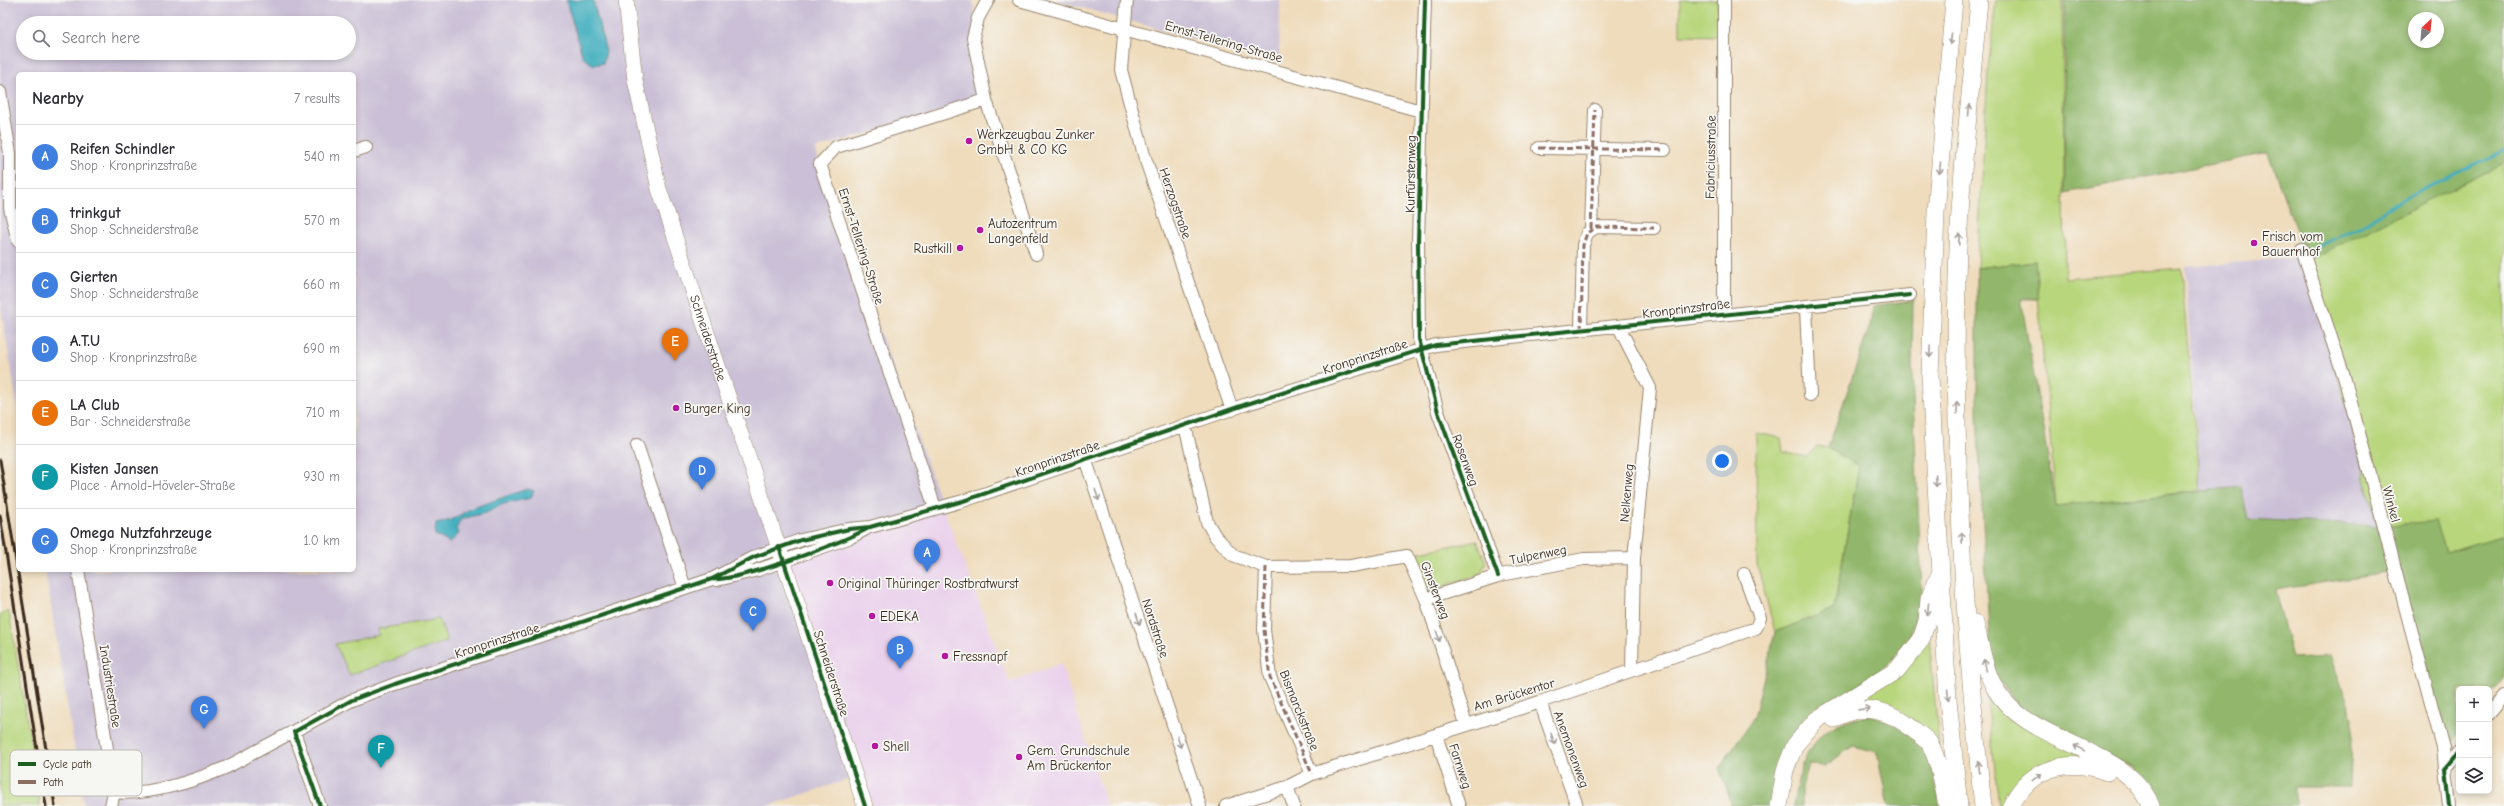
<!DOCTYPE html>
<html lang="en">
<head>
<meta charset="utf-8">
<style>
	body { margin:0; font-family:"Comic Neue",sans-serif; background:#f2f2f3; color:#2b2b33 }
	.controls { position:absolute; right:12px; bottom:12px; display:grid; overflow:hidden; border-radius:6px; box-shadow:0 2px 6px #0003 }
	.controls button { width:36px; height:36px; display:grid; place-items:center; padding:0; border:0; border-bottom:1px solid #e1e1e2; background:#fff; color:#2b2b33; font:20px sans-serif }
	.compass { position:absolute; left:2408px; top:12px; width:36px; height:36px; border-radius:50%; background:#fff; box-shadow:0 2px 6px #0003; rotate:26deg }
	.you { position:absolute; left:1722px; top:461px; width:14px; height:14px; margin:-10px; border:3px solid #fff; border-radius:50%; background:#1a73e8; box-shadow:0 0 0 6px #1a73e833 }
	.badge { display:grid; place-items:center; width:26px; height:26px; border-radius:50%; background:#b5179e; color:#fff; font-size:13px; font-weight:700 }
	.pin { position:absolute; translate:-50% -33px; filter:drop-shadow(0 1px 2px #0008) }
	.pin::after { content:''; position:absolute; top:21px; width:14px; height:12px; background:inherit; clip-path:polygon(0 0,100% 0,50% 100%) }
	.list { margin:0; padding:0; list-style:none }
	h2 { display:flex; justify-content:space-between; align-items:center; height:52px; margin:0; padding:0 16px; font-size:17px }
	h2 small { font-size:13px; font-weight:400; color:#7c7c81 }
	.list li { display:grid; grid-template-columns:26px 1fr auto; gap:12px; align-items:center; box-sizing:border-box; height:64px; padding:0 16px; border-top:1px solid #e1e1e2 }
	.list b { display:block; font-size:15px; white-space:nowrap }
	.list p { margin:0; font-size:13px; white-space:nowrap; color:#7c7c81 }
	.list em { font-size:13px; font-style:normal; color:#7c7c81 }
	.icon { flex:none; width:22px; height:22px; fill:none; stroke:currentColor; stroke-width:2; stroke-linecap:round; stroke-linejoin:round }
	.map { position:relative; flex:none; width:2504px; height:806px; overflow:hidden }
	.search { position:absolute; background:#fff; box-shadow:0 2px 6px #0003; left:16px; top:16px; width:340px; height:44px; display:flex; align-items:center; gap:10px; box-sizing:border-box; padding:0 14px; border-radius:22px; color:#7c7c81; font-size:15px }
	.panel { position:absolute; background:#fff; box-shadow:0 2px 6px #0003; left:16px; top:72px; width:340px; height:500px; border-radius:6px }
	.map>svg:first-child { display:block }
</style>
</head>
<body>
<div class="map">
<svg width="2504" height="806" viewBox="0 0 2504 806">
	<rect width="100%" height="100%" fill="#f6f6f2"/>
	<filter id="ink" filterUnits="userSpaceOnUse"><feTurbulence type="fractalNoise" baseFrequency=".025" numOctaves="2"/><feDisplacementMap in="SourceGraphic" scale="8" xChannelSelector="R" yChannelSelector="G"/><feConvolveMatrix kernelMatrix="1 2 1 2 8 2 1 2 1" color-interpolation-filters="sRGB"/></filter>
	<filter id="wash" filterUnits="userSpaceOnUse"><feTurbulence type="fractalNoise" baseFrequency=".012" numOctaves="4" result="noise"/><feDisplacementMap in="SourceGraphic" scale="16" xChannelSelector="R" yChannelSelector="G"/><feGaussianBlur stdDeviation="0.9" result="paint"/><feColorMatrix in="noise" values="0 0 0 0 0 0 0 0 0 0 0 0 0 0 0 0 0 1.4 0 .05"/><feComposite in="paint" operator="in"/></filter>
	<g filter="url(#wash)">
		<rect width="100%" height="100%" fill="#efdcbc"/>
		<path fill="#ead1ec" d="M943,508l67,175 51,-20 46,143h-234l-87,-252z"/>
		<path fill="#cabfd6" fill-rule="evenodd" d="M0,0h973l10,99 -168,50 128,359 -157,46 76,221 -95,31h-683l-39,-236h309v-496h-336v336l-18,-108zM23,23h326v30h-326z
			M1055,0h225l-1,63z
			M2306,257l72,269 -131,-7 -6,-32 -41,4 -15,-224z"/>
		<path fill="#b8d67c" stroke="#7a804d" d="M1680,0h38v36l-38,-1z
			M1996,0h66l3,278 116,-10 19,223 -144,15 -21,-245 -58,7 11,-198z
			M2504,162v373l-58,17 -68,-26 -71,-266z
			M1756,433l25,5 2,14 24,5 10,-11 11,2 31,18 -25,143 -59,23 -18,-68z
			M1477,540l9,23 -6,11 -45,15 -9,-3 -10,-33z
			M9,611l23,138 -11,2 5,32 11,-2 3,25h-40v-191z
			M439,619l8,22 -97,34 -15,-31 44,-9 -1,-6z
			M1929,636l10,110 -81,-44z
			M1987,698l12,4 88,54 -38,5 -45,45h-5z"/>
		<path fill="#92b76c" stroke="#667045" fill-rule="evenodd" d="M2064,0h440v163l-197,98 -39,-108 -203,40zM2414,18h24v24h-24z
			M2035,261l4,38h-18l35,207 185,-19 7,32 130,7 58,-5 10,31 58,-17v143l-15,18v-7h-30v43l-13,16 -46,-177 -125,19 17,68 38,-2 23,61 -3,70h-55v19h-141l-21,-38 -89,-43 -28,-21 -25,-36 -14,-254v-146z
			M1913,300l-1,75 10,217 -11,41 -20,29 -78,56 -39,88h-44l1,-4 -12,-34 35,-51 21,-85 59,-23 25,-143 -31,-18 42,-123 3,-19z
			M1871,715c52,19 62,37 68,91h-51l-11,-54 -24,-6 -28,20 -16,-1 -7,22v19h-9c9,-52 20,-83 78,-91z"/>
		<path fill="#40adbe" stroke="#3e6c6e" d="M566,0h27l13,52 -3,11 -9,2 -11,-7z
			M527,489l7,2 -3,7 -28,6 -17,9 -25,6 -5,10 3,5 -9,9 -15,-8 1,-11 15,-4 19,-11z"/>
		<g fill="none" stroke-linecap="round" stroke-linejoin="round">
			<path stroke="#40adbe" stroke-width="3" d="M2312,249l45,-21 35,-23 112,-55"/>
		</g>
	</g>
	<g filter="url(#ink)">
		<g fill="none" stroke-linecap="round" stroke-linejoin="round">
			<defs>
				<path id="minor" d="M1019,0l402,111
					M1127,0l-6,70 23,85 88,255
					M1425,0l-7,241 1,98 19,73 60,164
					M0,92l10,61v55l8,33
					M986,100l-13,-62 5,-20 10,-18
					M1539,148l126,2
					M354,151l12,-4
					M1591,229l4,-119
					M2302,249l43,131 66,249 32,119 6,58
					M1806,308l4,87
					M1724,314v-314
					M1619,327l31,61 -16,170 -2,112
					M1581,330l2,-85 4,-12 9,-6 58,1
					M1185,425l22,97 8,14 18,19 33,12 85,-1 56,-10 19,43 40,125
					M637,445l48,143
					M1085,458l115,348
					M935,508l-115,-344 16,-17 150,-47 50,154
					M1266,567l-2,63 6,47 42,97
					M78,570l36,222 -3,14
					M717,580l41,-10 93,-33 15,-8
					M1426,599l75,-24 83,-16 50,-1
					M1540,702l37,104
					M2489,714l15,-18
					M294,732l26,74
					M1436,735l23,71
					M2445,768l14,-17
					M1287,787l7,19
					M114,792c35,4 81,-11 113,-25l125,-67 43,-16 317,-105 42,-22 47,-17 48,-11 21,-2 93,-26 284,-97 189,-59 474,-50
					M1226,806l61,-19 25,-13 228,-72 216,-74 4,-10 -16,-44"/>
				<g id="major">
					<path id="s1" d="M626,0l9,80 24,109 206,617"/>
				</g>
				<path id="highway" d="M1954,0l-18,212 -6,164 18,324 11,106
					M1979,0c-8,93 -20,186 -22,279 -4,176 7,352 26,527
					M1975,623c6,23 9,47 21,67 32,54 132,57 155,116
					M1834,719c29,-17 55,-10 80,11 5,4 13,9 16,14 10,20 13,40 17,62
					M1779,806l6,-36 10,-25 21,-25 81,-50 24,-30 6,-19 2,-22 10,-23
					M2011,806c19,-40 58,-48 96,-34"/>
			</defs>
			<use href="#minor" stroke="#95836d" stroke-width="14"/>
			<use href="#major" stroke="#95836d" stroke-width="16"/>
			<use href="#highway" stroke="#95836d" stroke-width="18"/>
			<use href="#minor" stroke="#fff" stroke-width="12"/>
			<use href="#major" stroke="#fff" stroke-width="15"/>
			<use href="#highway" stroke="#fff" stroke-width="17"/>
			<path stroke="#3b2a1e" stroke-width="3" d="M0,460l55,346
				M0,515l46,291"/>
			<path stroke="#8d6e63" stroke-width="3" stroke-dasharray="6 3" stroke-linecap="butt" d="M1539,148l126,2
				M1591,229l4,-119
				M1581,330l2,-85 4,-12 9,-6 58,1
				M1266,567l-2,63 6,47 42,97"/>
			<defs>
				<path id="cycleway" d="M1425,0l-7,241 1,98 19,73 60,164
					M779,547l86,259
					M712,579c27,3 128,-36 155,-50
					M320,806l-26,-74 58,-32 43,-16 317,-105 42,-22 47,-17 48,-11 21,-2 93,-26 284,-97 189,-59 474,-50
					M2449,806l-4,-38 14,-17"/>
			</defs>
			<use href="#cycleway" stroke="#f6f6f2" stroke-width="6"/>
			<use href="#cycleway" stroke="#1b5e20" stroke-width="4"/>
		</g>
		<defs><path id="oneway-shaft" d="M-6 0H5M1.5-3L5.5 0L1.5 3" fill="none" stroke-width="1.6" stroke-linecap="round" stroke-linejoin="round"/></defs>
		<g stroke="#a79f9a">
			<use href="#oneway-shaft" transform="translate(1951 39) rotate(95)"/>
			<use href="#oneway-shaft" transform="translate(1969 110) rotate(-85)"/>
			<use href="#oneway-shaft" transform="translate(1940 168) rotate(95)"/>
			<use href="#oneway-shaft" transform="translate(1959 239) rotate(-88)"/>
			<use href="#oneway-shaft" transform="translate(1930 352) rotate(91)"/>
			<use href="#oneway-shaft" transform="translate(1957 408) rotate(-92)"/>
			<use href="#oneway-shaft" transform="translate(1936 481) rotate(87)"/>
			<use href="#oneway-shaft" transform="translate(1097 495) rotate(72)"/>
			<use href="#oneway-shaft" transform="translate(1962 538) rotate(-92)"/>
			<use href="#oneway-shaft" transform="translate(1928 609) rotate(96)"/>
			<use href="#oneway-shaft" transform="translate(1138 619) rotate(72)"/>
			<use href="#oneway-shaft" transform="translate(1438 636) rotate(72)"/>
			<use href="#oneway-shaft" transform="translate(1985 665) rotate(-103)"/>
			<use href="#oneway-shaft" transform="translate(1948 695) rotate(86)"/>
			<use href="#oneway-shaft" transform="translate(1864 709) rotate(-8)"/>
			<use href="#oneway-shaft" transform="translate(1553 739) rotate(70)"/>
			<use href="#oneway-shaft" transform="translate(1179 742) rotate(72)"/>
			<use href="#oneway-shaft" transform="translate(2079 748) rotate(-152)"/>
			<use href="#oneway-shaft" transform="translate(1979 767) rotate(-96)"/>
			<use href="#oneway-shaft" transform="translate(2037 777) rotate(-37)"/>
		</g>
	</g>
	<g fill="#b5179e" stroke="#f6f6f2" stroke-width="1.5">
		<circle cx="969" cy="141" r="4"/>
		<circle cx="980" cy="230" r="4"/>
		<circle cx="2254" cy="243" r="4"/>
		<circle cx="960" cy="248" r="4"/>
		<circle cx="676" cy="408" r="4"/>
		<circle cx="830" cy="583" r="4"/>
		<circle cx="872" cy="616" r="4"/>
		<circle cx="945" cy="656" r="4"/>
		<circle cx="875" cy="746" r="4"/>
		<circle cx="1019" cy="757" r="4"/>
	</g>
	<g text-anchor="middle" stroke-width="3.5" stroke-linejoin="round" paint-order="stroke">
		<g font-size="13" fill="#3b2a1e" stroke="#f6f6f2">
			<text transform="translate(1224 41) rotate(16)" y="5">Ernst-Tellering-Straße</text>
			<text transform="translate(1710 157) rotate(-89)" y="5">Fabriciusstraße</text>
			<text transform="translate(1410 174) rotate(-89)" y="5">Kurfürstenweg</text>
			<text transform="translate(1176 203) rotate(71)" y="5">Herzogstraße</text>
			<text transform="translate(862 246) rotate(72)" y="5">Ernst-Tellering-Straße</text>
			<text transform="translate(1686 308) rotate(-7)" y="5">Kronprinzstraße</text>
			<text dy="5" stroke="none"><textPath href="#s1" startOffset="349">Schneiderstraße</textPath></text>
			<text transform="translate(1365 356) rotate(-18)" y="5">Kronprinzstraße</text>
			<text transform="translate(1057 458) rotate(-19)" y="5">Kronprinzstraße</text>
			<text transform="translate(1466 460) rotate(70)" y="5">Rosenweg</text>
			<text transform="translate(1626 493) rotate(-85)" y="5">Nelkenweg</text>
			<text transform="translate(2392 504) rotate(75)" y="5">Winkel</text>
			<text transform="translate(1538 554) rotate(-11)" y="5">Tulpenweg</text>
			<text transform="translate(1436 590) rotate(69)" y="5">Ginsterweg</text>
			<text transform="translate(1156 628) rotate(72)" y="5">Nordstraße</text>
			<text transform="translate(497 640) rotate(-18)" y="5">Kronprinzstraße</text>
			<text transform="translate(832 673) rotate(72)" y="5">Schneiderstraße</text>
			<text transform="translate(111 686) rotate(81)" y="5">Industriestraße</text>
			<text transform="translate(1514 694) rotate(-17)" y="5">Am Brückentor</text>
			<text transform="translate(1300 710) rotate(68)" y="5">Bismarckstraße</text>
			<text transform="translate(1572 749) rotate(70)" y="5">Anemonenweg</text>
			<text transform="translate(1461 766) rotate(72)" y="5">Farnweg</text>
		</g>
		<g font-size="13" fill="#3b2a1e" stroke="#f6f6f2" text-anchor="start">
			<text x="977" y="139">Werkzeugbau Zunker<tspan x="977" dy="15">GmbH &amp; CO KG</tspan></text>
			<text x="988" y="228">Autozentrum<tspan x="988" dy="15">Langenfeld</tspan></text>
			<text x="2262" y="241">Frisch vom<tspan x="2262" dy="15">Bauernhof</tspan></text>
			<text x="952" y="253" text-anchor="end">Rustkill</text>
			<text x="684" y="413">Burger King</text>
			<text x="838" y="588">Original Thüringer Rostbratwurst</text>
			<text x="880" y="621">EDEKA</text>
			<text x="953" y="661">Fressnapf</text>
			<text x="883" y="751">Shell</text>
			<text x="1027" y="755">Gem. Grundschule<tspan x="1027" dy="15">Am Brückentor</tspan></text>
		</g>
	</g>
	<rect x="10" y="750" width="132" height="46" rx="6" fill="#f6f6f2" stroke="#beb9b2" stroke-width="1"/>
	<rect x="18" y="762" width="18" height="4" fill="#1b5e20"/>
	<rect x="18" y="780" width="18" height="4" fill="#8d6e63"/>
	<g font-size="11" fill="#3b2a1e">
		<text x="43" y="768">Cycle path</text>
		<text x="43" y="786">Path</text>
	</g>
</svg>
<div class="controls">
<button>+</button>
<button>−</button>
<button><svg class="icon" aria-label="layers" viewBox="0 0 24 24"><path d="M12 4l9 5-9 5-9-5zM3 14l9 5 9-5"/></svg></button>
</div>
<svg class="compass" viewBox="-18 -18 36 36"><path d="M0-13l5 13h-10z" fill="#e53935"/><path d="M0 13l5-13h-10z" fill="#7c7c81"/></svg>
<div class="you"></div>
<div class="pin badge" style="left:927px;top:572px;background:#3f7fe0">A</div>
<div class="pin badge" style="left:900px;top:669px;background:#3f7fe0">B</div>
<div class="pin badge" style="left:753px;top:631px;background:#3f7fe0">C</div>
<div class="pin badge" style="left:702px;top:490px;background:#3f7fe0">D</div>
<div class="pin badge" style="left:675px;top:361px;background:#e8710a">E</div>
<div class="pin badge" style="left:381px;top:768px;background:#0f9aa8">F</div>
<div class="pin badge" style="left:204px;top:729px;background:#3f7fe0">G</div>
<div class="search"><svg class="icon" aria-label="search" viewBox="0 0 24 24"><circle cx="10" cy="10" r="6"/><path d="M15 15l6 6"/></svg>Search here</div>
<section class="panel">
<h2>Nearby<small>7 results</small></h2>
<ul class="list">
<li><span class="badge" style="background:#3f7fe0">A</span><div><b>Reifen Schindler</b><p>Shop · Kronprinzstraße</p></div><em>540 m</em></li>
<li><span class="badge" style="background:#3f7fe0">B</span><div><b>trinkgut</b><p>Shop · Schneiderstraße</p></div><em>570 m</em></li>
<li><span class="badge" style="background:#3f7fe0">C</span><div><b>Gierten</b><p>Shop · Schneiderstraße</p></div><em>660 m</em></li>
<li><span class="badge" style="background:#3f7fe0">D</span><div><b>A.T.U</b><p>Shop · Kronprinzstraße</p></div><em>690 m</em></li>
<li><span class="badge" style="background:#e8710a">E</span><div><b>LA Club</b><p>Bar · Schneiderstraße</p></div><em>710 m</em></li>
<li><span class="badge" style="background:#0f9aa8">F</span><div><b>Kisten Jansen</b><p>Place · Arnold-Höveler-Straße</p></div><em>930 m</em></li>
<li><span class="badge" style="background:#3f7fe0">G</span><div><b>Omega Nutzfahrzeuge</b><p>Shop · Kronprinzstraße</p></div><em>1.0 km</em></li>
</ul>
</section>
</div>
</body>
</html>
